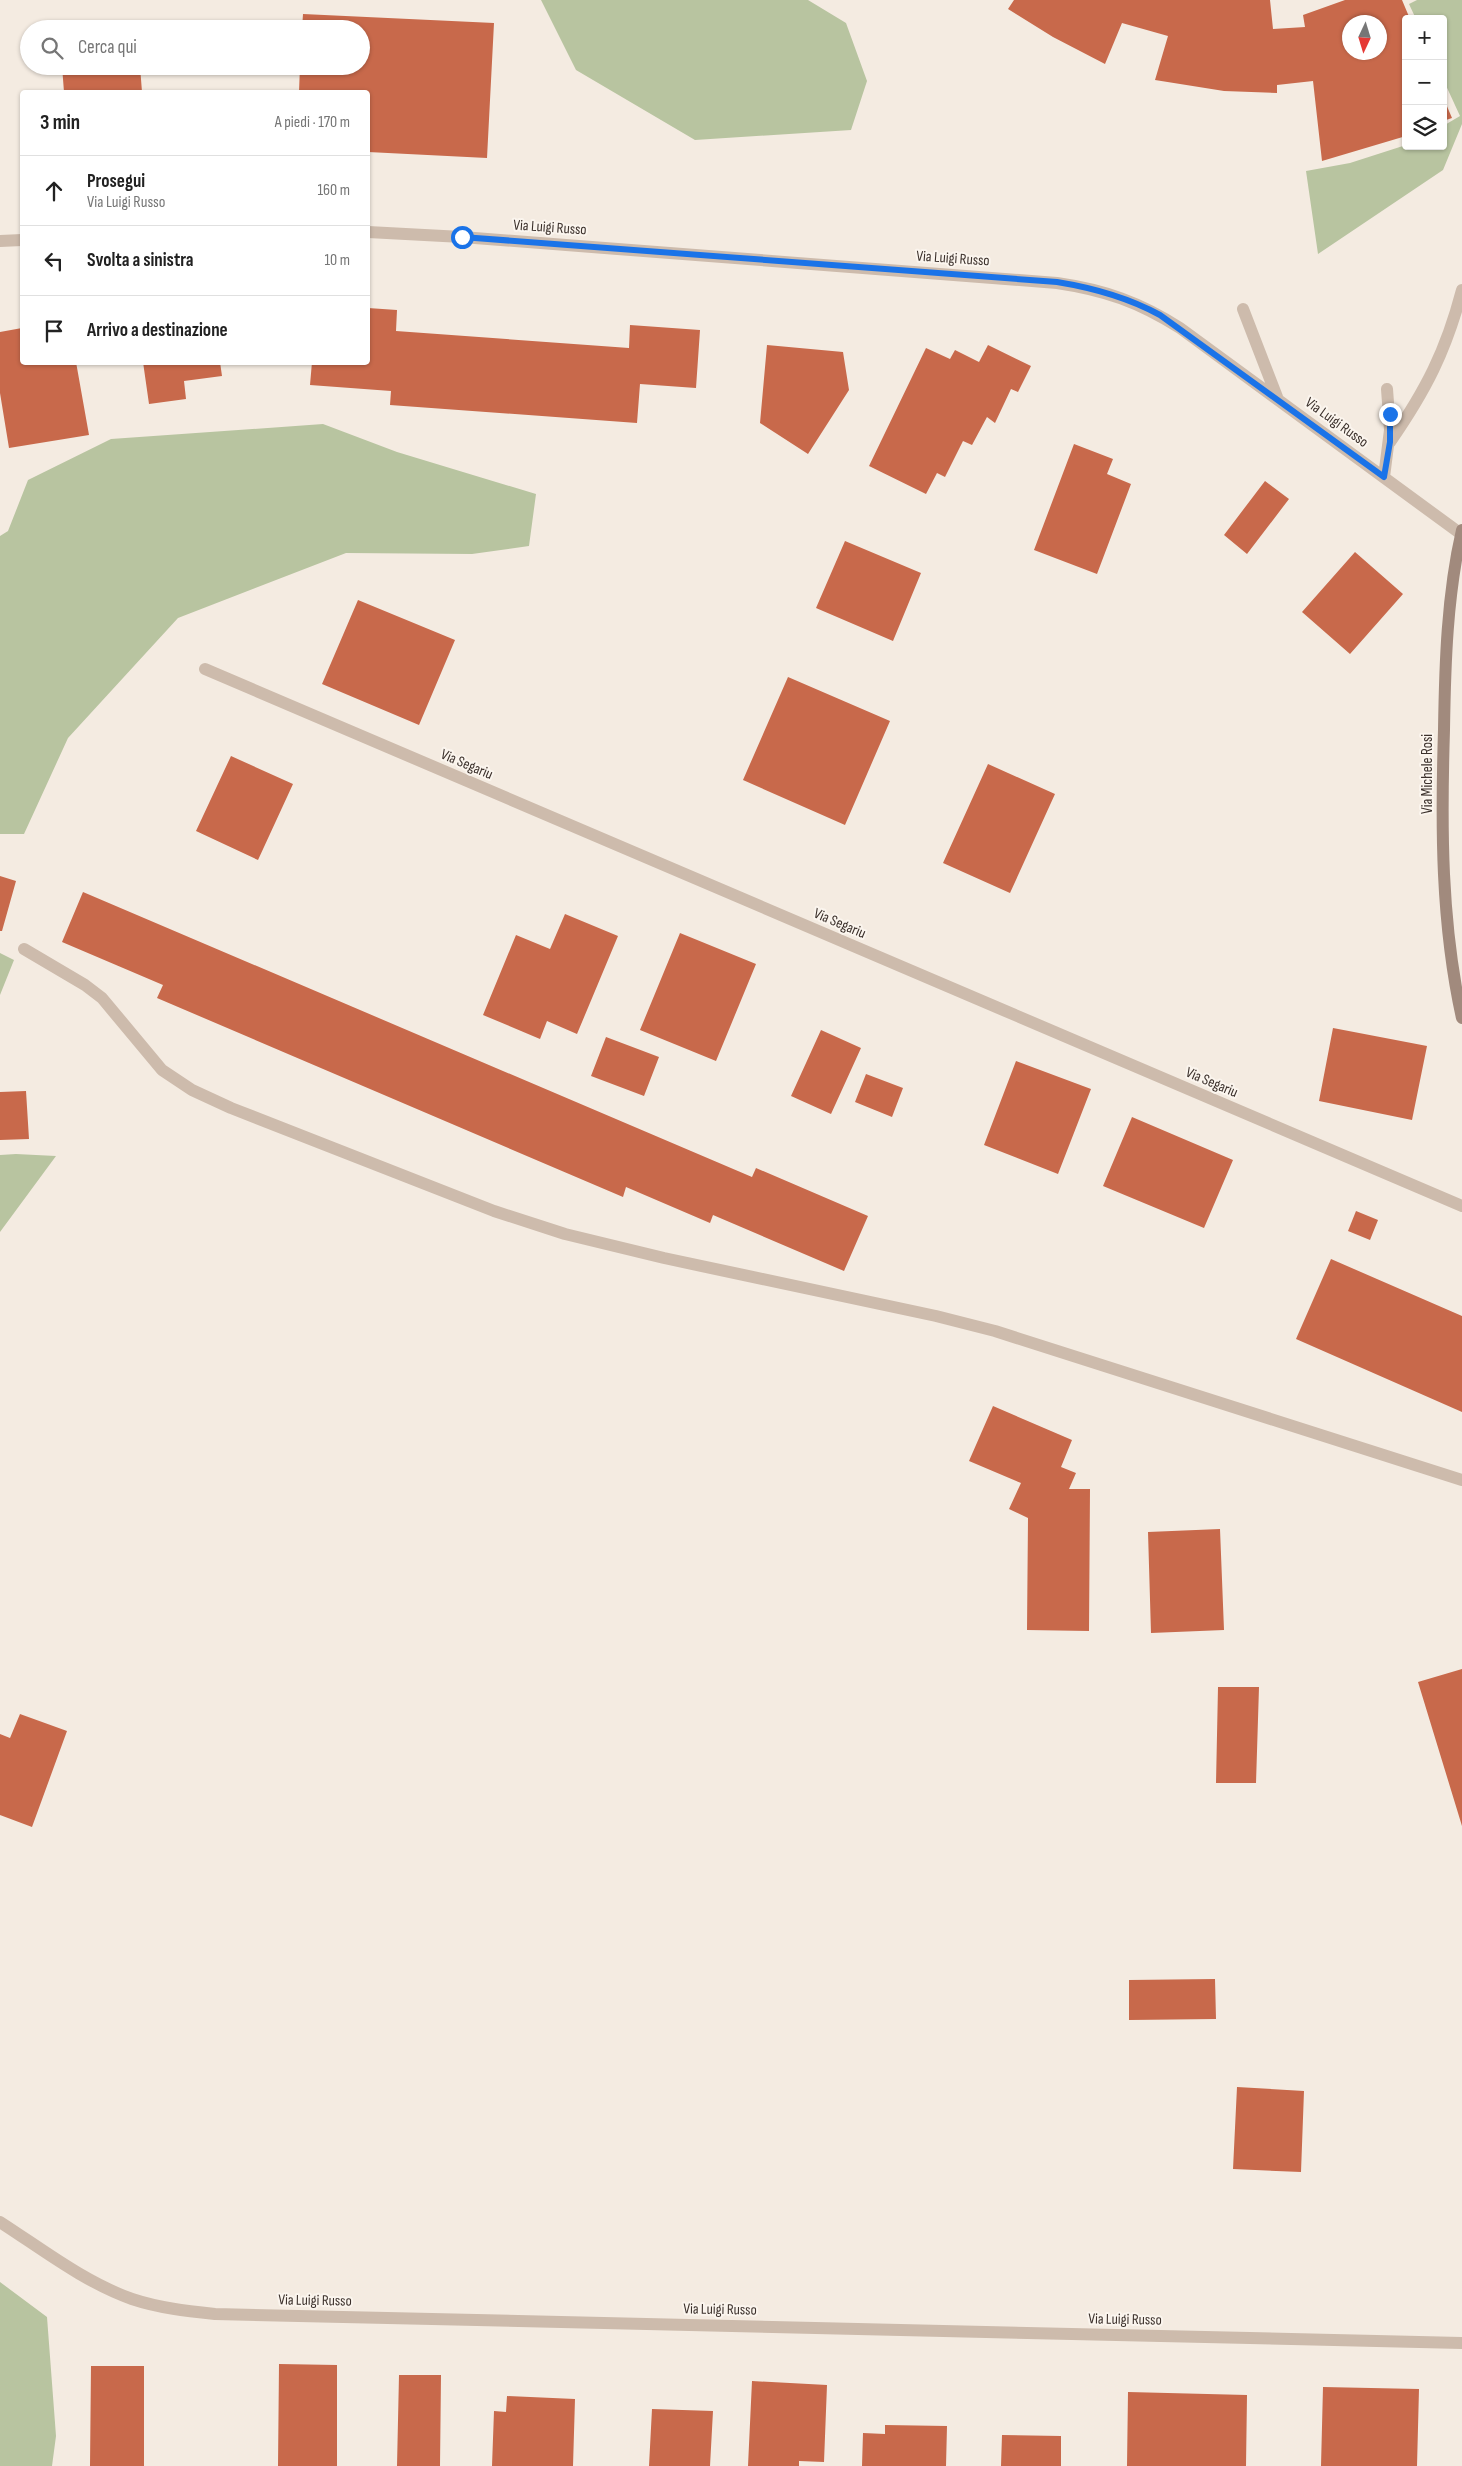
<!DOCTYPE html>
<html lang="it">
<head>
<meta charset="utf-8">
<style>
	body { margin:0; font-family:"Sofia Sans Condensed",sans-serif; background:#f6f6f6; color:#222 }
	.controls { position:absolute; right:15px; top:15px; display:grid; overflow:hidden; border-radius:5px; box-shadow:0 1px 4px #0004 }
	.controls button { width:45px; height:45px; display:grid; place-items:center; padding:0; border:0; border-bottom:1px solid #e0e0e0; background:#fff; color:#222; font:25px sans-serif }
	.compass { position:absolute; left:1342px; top:15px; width:45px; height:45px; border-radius:50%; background:#fff; box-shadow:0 1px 4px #0004; rotate:184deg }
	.stop { position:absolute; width:15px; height:15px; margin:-11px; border:4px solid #1a73e8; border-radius:50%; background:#fff }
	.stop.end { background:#1a73e8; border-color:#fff; box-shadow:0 1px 5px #0008 }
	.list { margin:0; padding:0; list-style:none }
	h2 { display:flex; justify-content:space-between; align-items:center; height:65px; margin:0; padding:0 20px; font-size:21px }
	h2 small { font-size:16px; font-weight:400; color:#767676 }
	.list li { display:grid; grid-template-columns:32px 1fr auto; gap:15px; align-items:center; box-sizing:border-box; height:70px; padding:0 20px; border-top:1px solid #e0e0e0 }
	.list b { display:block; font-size:19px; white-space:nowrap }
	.list p { margin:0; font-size:16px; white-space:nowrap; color:#767676 }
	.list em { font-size:16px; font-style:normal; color:#767676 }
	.icon { flex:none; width:28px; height:28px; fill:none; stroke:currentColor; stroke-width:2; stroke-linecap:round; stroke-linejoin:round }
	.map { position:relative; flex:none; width:1462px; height:2466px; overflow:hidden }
	.search { position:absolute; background:#fff; box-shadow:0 1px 4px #0004; left:20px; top:20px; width:350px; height:55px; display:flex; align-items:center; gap:12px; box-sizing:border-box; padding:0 18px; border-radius:28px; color:#767676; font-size:19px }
	.panel { position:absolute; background:#fff; box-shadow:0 1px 4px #0004; left:20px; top:90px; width:350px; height:275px; border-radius:5px }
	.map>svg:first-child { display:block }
</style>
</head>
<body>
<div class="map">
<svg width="1462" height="2466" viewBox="0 0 1462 2466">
	<rect width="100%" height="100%" fill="#f4ebe1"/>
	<path fill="#b8c4a0" d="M541,0h267l38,23 21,58 -16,49 -156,10 -119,-70z
		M1417,0h45v124l-19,46 -125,84 -12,-83 44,-8 56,-18 37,1v-20l17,-10 -17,-37v-60h-27l-7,-15z
		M323,424l74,28 139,42 -7,52 -57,8 -126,-1 -168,65 -110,120 -44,96h-24v-298l8,-5 20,-51 83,-41z
		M0,953l14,7 -14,35z
		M16,1154l40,2 -56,76v-77z
		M0,2282l47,35 9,119 -4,30h-52z"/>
	<path fill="#c8694b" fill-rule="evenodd" d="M1014,0h256l3,29 32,-2 -2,-12 42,-15h57l8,19h-4v117l-84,25 -9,-80 -36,4v8l-53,-2 -69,-11 13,-44 -46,-13 -17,41 -52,-27 -45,-28zM1350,22h30v30h-30z
		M303,14l191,9 -7,135 -119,-6v-60h-69l1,-26h61v-37h-59z
		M62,66h78l2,26h-78z
		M1443,97l9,21 -9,3z
		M368,308l29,2 -1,21 233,17 1,-23 70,5 -4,58 -56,-4 -3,39 -247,-18 1,-14 -81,-6 2,-23h56z
		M22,328v34h54l13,73 -80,13 -9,-55v-61z
		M767,345l76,7 6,38 -41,64 -48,-31z
		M988,345l43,21 -13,26 -7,-3 -16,34 -8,-6 -15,28 -9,-4 -18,36 -8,-4 -11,21 -57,-28 57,-118 24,11 5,-9 24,12z
		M143,362h77l2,14 -38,5 2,18 -37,5z
		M1074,444l39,15 -6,15 24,10 -34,90 -63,-24z
		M1265,481l24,18 -42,55 -23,-19z
		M845,541l76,32 -28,68 -77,-33z
		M1355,552l48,42 -53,60 -48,-42z
		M358,600l97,40 -36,85 -97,-41z
		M788,677l102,44 -45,104 -102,-45z
		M231,756l62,28 -35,76 -62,-29z
		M988,764l67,30 -45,99 -67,-30z
		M0,876l16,5 -14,50h-2z
		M83,892l669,285 4,-9 112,48 -24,55 -131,-56 -3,8 -84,-36 -3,10 -466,-199 6,-13 -101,-43z
		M565,914l53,22 -41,98 -30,-13 -7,18 -57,-24 33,-80 34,14z
		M680,933l76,31 -40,97 -76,-31z
		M1333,1028l94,18 -15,74 -93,-19z
		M821,1030l40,18 -30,66 -40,-18z
		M606,1037l53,20 -15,39 -53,-20z
		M1016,1061l75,28 -33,85 -74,-29z
		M866,1074l37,14 -11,29 -37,-15z
		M26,1091l3,48 -29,1v-48z
		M1132,1117l101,43 -29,68 -101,-42z
		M1356,1211l22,9 -8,20 -22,-9z
		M1331,1259l131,57v96l-166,-73z
		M993,1406l79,34 -11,27 15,6 -7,16h21l-1,142 -62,-1 1,-112 -19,-9 12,-26 -52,-22z
		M1220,1529l4,101 -73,3 -3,-101z
		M1462,1669v157l-44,-144z
		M1218,1687h41l-3,96h-40z
		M20,1714l47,17 -35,96 -32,-12v-81l10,4z
		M1215,1979l1,40 -87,1v-40z
		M1237,2087l67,4 -3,81 -68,-3z
		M279,2364l58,1v101h-59z
		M91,2366h53v100h-54z
		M399,2375h42l-1,91h-43z
		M752,2381l75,4 -3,77 -25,-1v5h-51z
		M1323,2387l96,2 -2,77h-96z
		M1128,2392l119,3 -1,71h-119z
		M507,2396l68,3 -2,67h-81l2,-55 12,1z
		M652,2409l61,2 -3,55h-61z
		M885,2425l62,1 -1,40h-84l1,-33 22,1z
		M1002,2435l59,1v30h-60z"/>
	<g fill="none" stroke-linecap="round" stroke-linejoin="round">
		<path stroke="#cdbbac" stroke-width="12" d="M1390,442c36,-52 56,-91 72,-152"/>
		<path stroke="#cdbbac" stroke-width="12" d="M368,232l94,5 595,46c48,7 82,19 123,45l281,206
			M0,241l22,-1
			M1243,309l34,88
			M1384,477l6,-47 -3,-41
			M205,669l1257,537
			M24,949l61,36 17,13 60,72 30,20 39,18 263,103 71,23 99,24 272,58 59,15 467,149
			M0,2222c42,27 84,60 132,77 27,9 55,12 83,15l1247,29"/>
		<path stroke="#a18a7d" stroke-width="12" d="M1462,530c-15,65 -17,134 -18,200 -3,96 -3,193 18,288"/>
	</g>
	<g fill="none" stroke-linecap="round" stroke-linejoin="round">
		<path stroke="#1a73e8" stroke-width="6" d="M462,237l595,45c37,6 70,15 103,33l224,162 6,-35v-28"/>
	</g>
	<g text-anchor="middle" stroke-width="4" stroke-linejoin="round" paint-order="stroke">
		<g font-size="15" fill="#3b302b" stroke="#fbf5ee">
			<text transform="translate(550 227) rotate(4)" y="5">Via Luigi Russo</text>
			<text transform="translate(953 258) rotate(4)" y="5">Via Luigi Russo</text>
			<text transform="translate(1337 422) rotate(36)" y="5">Via Luigi Russo</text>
			<text transform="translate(467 764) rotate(23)" y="5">Via Segariu</text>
			<text transform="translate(1427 774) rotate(-90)" y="5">Via Michele Rosi</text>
			<text transform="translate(840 923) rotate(23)" y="5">Via Segariu</text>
			<text transform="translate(1212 1082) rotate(23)" y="5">Via Segariu</text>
			<text transform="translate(315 2300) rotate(1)" y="5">Via Luigi Russo</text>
			<text transform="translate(720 2309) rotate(1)" y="5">Via Luigi Russo</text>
			<text transform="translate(1125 2319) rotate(1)" y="5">Via Luigi Russo</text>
		</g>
	</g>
</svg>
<div class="controls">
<button>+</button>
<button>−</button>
<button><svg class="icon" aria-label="layers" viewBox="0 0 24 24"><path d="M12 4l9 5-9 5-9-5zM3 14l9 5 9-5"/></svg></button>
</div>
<svg class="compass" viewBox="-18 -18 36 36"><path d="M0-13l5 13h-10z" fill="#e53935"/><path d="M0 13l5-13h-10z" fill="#767676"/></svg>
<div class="stop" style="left:462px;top:237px"></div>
<div class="stop end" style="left:1390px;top:414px"></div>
<div class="search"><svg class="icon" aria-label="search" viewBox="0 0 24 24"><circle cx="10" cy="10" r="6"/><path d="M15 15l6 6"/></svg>Cerca qui</div>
<section class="panel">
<h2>3 min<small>A piedi · 170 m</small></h2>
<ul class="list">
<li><svg class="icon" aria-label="ahead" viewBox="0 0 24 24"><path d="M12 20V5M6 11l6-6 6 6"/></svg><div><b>Prosegui</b><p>Via Luigi Russo</p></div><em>160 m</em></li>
<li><svg class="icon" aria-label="left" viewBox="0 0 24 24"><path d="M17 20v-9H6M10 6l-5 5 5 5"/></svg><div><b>Svolta a sinistra</b></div><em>10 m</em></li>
<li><svg class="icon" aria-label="arrive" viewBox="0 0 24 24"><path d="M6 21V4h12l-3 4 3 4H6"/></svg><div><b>Arrivo a destinazione</b></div></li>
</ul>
</section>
</div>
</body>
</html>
